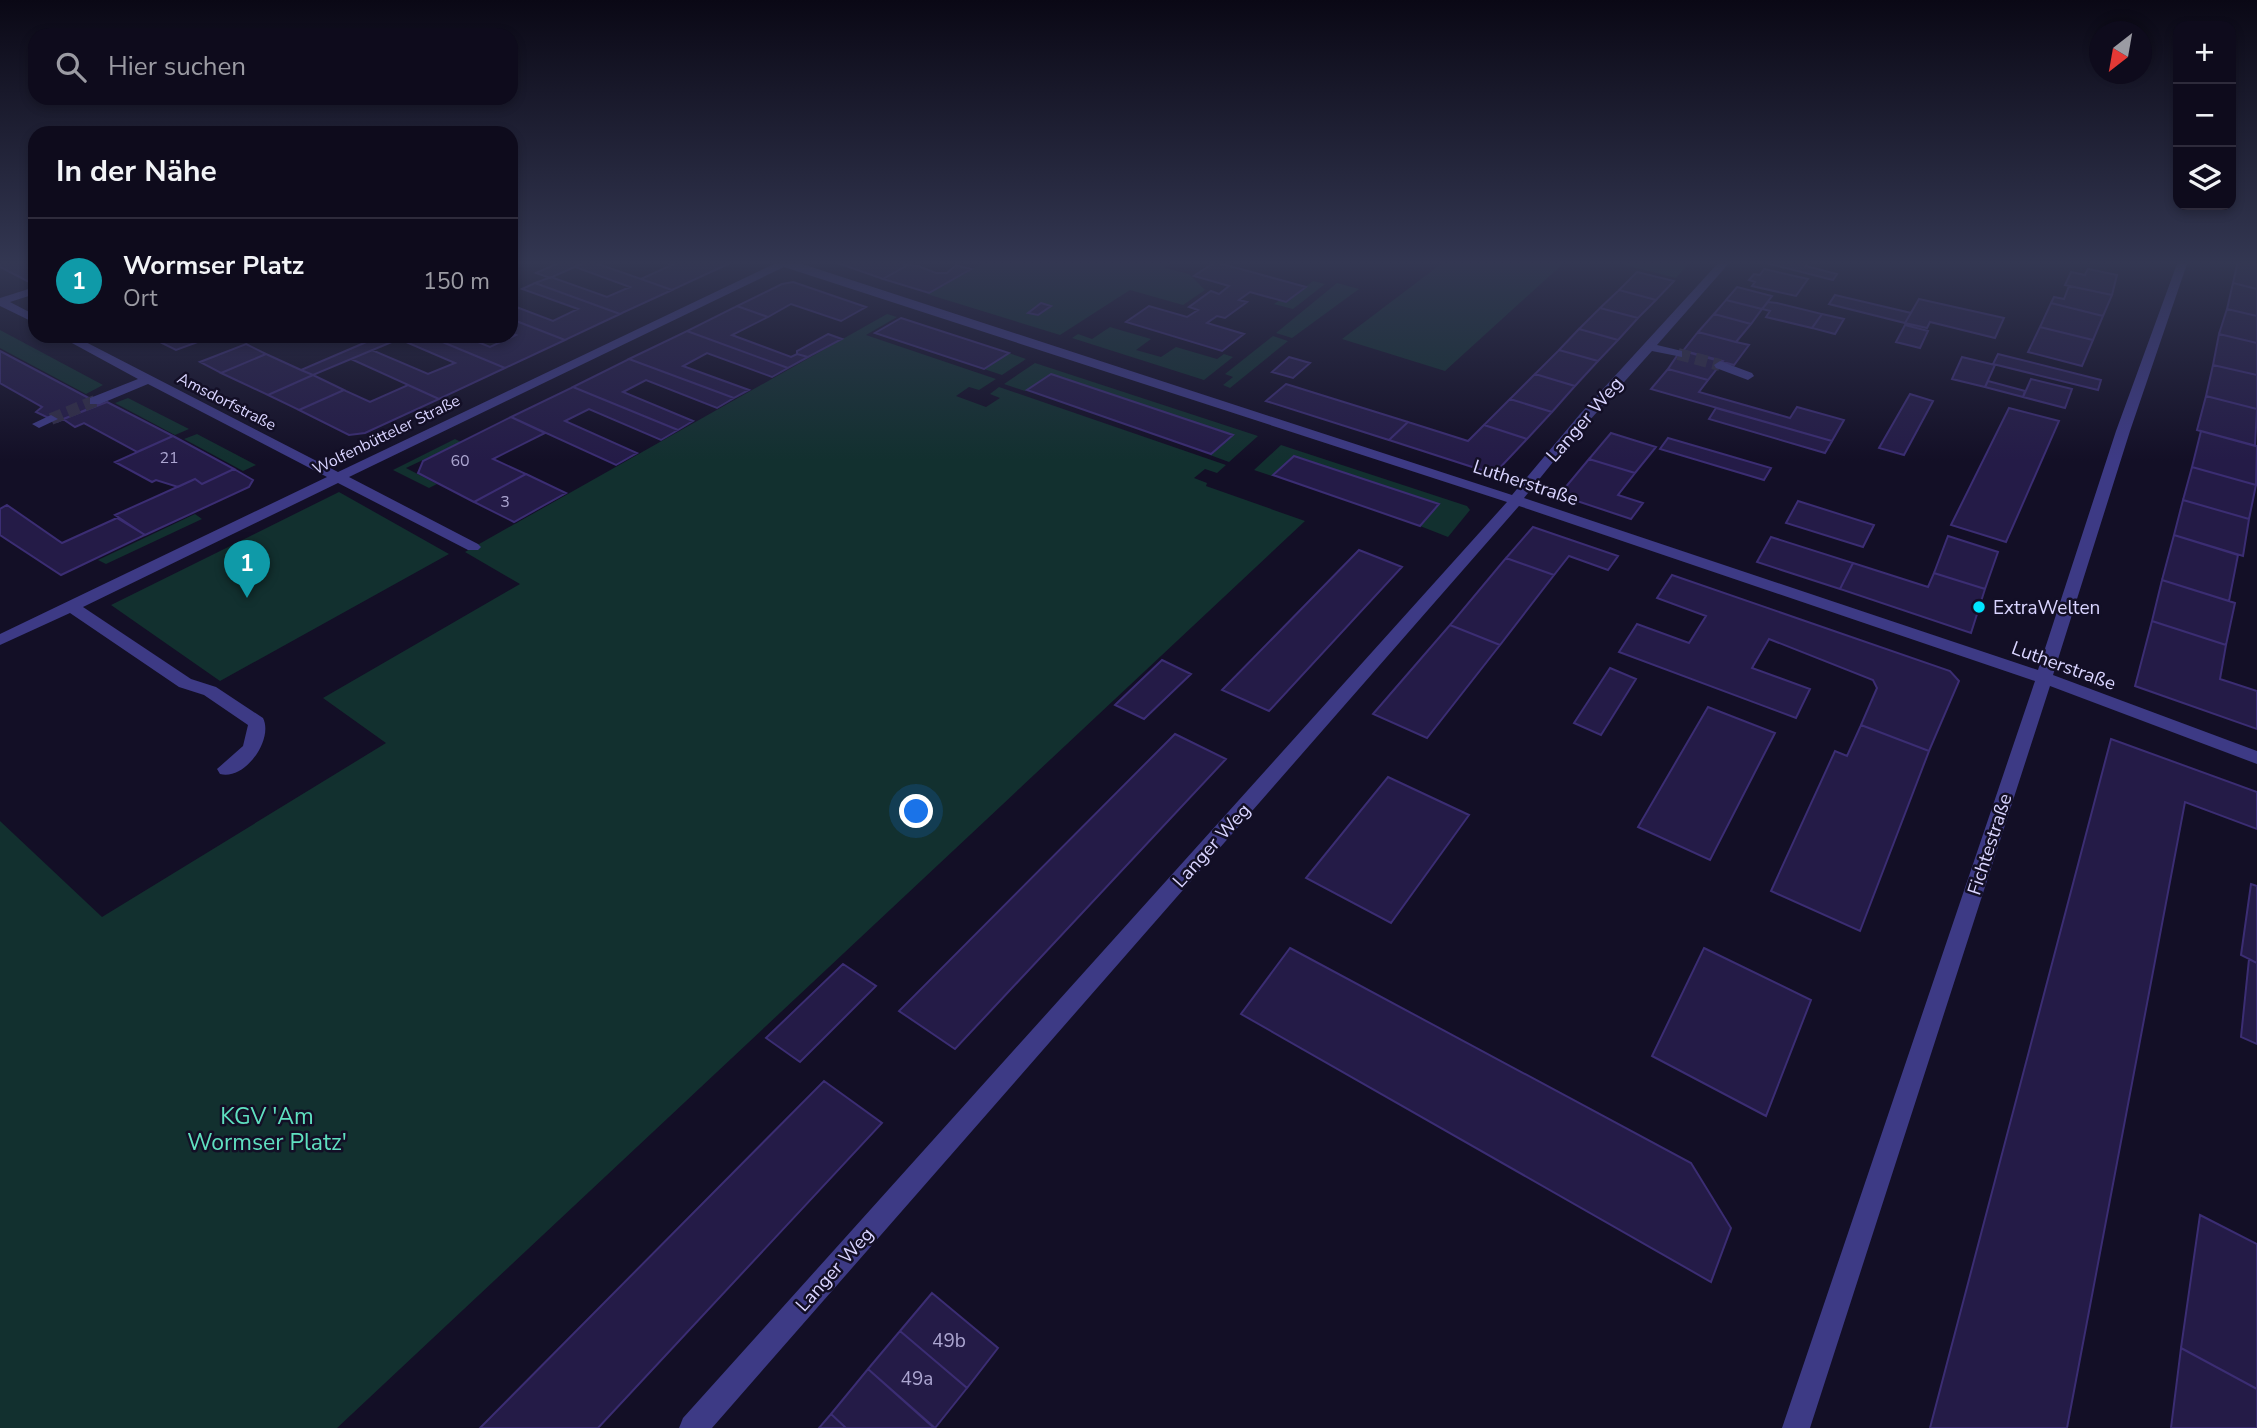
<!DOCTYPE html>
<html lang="de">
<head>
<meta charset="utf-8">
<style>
	body { margin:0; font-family:"Nunito Sans",sans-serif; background:#171425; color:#f1f3f6 }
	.controls { position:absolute; right:21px; top:21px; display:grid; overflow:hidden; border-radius:14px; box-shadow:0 4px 10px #0003 }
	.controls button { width:63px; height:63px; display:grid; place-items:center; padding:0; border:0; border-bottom:2px solid #2e2b3b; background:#0e0b1c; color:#f1f3f6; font:35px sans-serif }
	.compass { position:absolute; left:2089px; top:21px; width:63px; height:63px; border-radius:50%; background:#0e0b1c; box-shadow:0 4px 10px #0003; rotate:211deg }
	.you { position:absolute; left:917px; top:812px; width:24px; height:24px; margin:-18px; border:5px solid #fff; border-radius:50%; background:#1a73e8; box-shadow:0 0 0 10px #1a73e833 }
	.badge { display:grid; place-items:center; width:46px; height:46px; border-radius:50%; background:#00e5ff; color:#fff; font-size:23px; font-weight:700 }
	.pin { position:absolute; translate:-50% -58px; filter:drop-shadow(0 2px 4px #0008) }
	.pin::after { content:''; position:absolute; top:37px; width:24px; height:21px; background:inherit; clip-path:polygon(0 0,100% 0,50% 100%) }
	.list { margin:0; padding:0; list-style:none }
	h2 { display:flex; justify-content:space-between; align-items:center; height:91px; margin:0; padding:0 28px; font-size:30px }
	h2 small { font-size:23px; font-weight:400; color:#9b9ba3 }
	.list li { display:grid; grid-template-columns:46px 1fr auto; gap:21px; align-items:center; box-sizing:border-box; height:126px; padding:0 28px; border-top:2px solid #2e2b3b }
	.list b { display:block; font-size:26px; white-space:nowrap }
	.list p { margin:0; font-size:23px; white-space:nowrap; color:#9b9ba3 }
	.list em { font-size:23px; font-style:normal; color:#9b9ba3 }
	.icon { flex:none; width:38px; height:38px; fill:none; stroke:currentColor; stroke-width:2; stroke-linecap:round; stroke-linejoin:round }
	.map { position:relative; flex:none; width:2257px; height:1428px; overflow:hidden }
	.search { position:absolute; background:#0e0b1c; box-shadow:0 4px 10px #0003; left:28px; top:28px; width:490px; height:77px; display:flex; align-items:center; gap:18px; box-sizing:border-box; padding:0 24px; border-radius:21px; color:#9b9ba3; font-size:26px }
	.panel { position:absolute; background:#0e0b1c; box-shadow:0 4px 10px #0003; left:28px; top:126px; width:490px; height:217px; border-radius:21px }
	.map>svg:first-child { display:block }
</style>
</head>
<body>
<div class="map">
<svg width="2257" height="1428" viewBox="0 0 2257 1428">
	<rect width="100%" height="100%" fill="#130f26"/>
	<path fill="#12302f" d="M986,261h188l-9,7 24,6 16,16 -22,15 -53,-15 -70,45 -133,-41z
		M1445,261h121l-121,110 -103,-32z
		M1609,261h82l-15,17z
		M1313,281l12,3 -32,25 -19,-5 6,-4 6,2z
		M1337,283l22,6 -67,49 -16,-5z
		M887,314l10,3 -31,18 130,44 -17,11 -10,-3 -13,9 30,11 14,-9 -10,-4 9,-7 227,78 -9,8 -12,-4 -11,9 13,5 -1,3 99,35 -968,907h-337v-607l102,96 284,-174 -63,-45 197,-114 -55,-32z
		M1110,327l41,12 -15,11 25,7 15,-10 41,12 7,-5 9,3 -29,23 -132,-42 6,-4 14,5z
		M0,330l103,55 -17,9 -86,-46z
		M1273,336l15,5 -58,47 -7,-3 10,-8 -8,-3z
		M1009,353l17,6 -24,16 -18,-6z
		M1035,363l223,73 -29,26 -19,-7 22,-20 -181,-61 -26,17 -21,-7z
		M128,398l61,31 -14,6 -60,-32z
		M197,434l59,31 -13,6 -59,-32z
		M455,439l6,3 -55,26 31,16 -8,4 -36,-18z
		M1281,445l186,61 3,4 -22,27 -28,-11 18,-22 -144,-48 -22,20 -18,-6z
		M339,492l110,62 -229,127 -109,-76z
		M195,514l7,5 -96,45 -8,-4z"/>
	<path fill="#241b47" stroke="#3b2d73" stroke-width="2" d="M0,261h35v24l-35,-18z
		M563,261h25l-38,17 -14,-5z
		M589,261l52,18 31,11 -52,24 -85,-31 16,-6 56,20 23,-10 -55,-20z
		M660,261h68v3l-56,26 -31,-11 31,-14z
		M832,261h64l12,4 -25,14z
		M1758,261h50l-2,5 31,8 -4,6z
		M2238,261l19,3v25l-24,-6z
		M1215,262l91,25 -20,15 -36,-10 -11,8 8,2 -22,16 -8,-2 -10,7 37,11 -22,17 -96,-29 23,-16 38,11 11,-7 -9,-3 22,-16 8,3 10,-8 -35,-10z
		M908,265l10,1 18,7h11l9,-8 15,4 -42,24 -46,-14z
		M1764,269l44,10 -12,17 -44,-10 3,-4 -6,-2 5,-6 6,1z
		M2088,269l29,6 -5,20 -47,-10 6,-13 14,3z
		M1637,272l37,9 -18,19 -37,-10z
		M793,282l73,25 -25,14 -50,-17 -23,13 -31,-11 45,-22z
		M535,283l85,31 -55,26 -54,-21v-14l42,16 25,-12 -56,-20z
		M2233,283l24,6v27l-30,-7z
		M2069,286l43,9 -9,21 -52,-13 3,-6 10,2z
		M1737,287l35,9 -10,13 -36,-9z
		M1619,290l37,10 -18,18 -38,-10z
		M1835,295l76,18 -6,10 -76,-19z
		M1919,299l85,19 -9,20 -65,-16 -3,6 -22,-5z
		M1726,300l36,9 -11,15 -37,-10z
		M1768,302l9,1 45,11 -10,14 -46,-11 4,-6 -8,-2z
		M1041,303l10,3 -13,9 -10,-2z
		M2051,303l52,13 -10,24 -53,-13z
		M737,306l31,11 -36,18 59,22 6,-3 11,3 -20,11 -101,-37z
		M1600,308l38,10 -20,22 -39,-11z
		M2227,309l30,7v27l-38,-9z
		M1714,314l37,10 -15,18 -38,-10z
		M1822,314l22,5 -9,15 -23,-6z
		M901,318l108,35 -25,16 -109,-36z
		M511,319l54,21 -60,28 -77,-32h35l27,11 26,-12 -5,-2z
		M1905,325l23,6 -8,17 -24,-6z
		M2040,327l53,13 -11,26 -54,-14z
		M1579,329l39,11 -20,21 -39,-11z
		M687,331l101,37 -16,9 -65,-24 -24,13 66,24 -15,8 -105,-39z
		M1698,332l38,10 13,3 -15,20 -51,-14z
		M828,334l14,5 -34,18 -11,-3v-3z
		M2219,334l38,9v32l-44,-10z
		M148,336h66l-38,14z
		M375,336h31l-93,39 -12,-5 77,-33z
		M406,336h22l77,32 -66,31 -88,-40 21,-9 56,24 27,-11 -56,-24z
		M246,344l20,10 -45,19 -21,-11z
		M1559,350l39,11 -23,25 -40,-12z
		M1681,350l42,11 -15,19 -40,-11z
		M0,351l100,53 -43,18 -21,-10 6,-5 -42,-24z
		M266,354l35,16 12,5 -45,20 -47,-22z
		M1998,354l103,26 -3,10 -105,-26z
		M1289,357l21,6 -17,15 -21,-6z
		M1962,357l33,8 -10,22 -33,-8z
		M629,359l105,39 -17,10 -71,-28 -23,12 70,29 -15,9 -105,-43z
		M2213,365l44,10v34l-51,-13z
		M1668,369l40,11 -9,12 91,26 7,-11 47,13 -12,21 -181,-52z
		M1051,374l182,61 -22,19 -184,-64z
		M1535,374l40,12 -23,26 -42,-13z
		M313,375l31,15 -45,20 -31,-15z
		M2031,379l41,10 -7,19 -42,-11z
		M1988,381l37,10 -2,6 -38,-10z
		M1286,384l122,38 -19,18 -123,-39z
		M408,385l31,14 -74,34 -16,2 -50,-25 45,-20 26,12z
		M573,387l105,43 -17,10 -72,-31 -24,12 72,32 -21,12 -105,-48z
		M1910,394l23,7 -29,54 -25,-7z
		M2206,396l51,13 -2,37 -58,-16z
		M1510,399l42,13 -25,27 -43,-14z
		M107,402l66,34 -36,16 -53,-29 -9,4 -12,-8z
		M1716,408l116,33 -7,12 -116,-34z
		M2009,408l50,13 -53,121 -55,-17z
		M511,417l34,16 -52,26 33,15 -52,28 -56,-29 5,-12z
		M1408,422l60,19 16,-16 43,14 -33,35 -105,-34z
		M2201,431l56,15 -1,39 -64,-18z
		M1611,433l45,14 -21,26 -46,-14z
		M173,436l61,33 -32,15 -7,-5 -17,8 -22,-7 -4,2 -37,-20z
		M1668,438l55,16 48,14 -7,12 -104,-31z
		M1294,456l145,48 -19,22 -147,-51z
		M1589,459l46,14 -17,22 25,8 -12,16 -72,-24z
		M2192,467l64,18 -7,34 -66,-19z
		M234,469l19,11 -4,7 -104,48 -30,-20 80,-36 7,5z
		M526,474l40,19 -52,29 -40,-20z
		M2183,500l66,19 -6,37 -69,-21z
		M1798,501l76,24 -11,22 -77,-24z
		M7,505l55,38 55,-25 28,17 -84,40 -61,-40v-26z
		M1533,527l85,29 -10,14 -39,-14 -15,19 -48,-17z
		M2174,535l64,20 -9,46 -67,-21z
		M1948,536l50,16 -13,37 -51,-16z
		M1771,537l82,26 -13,26 -83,-27z
		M1359,550l43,17 -133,144 -47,-21z
		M1506,558l48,17 -54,70 -50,-20z
		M1853,563l75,24 6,-14 51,16 -14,44 -131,-44z
		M1672,575l278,96 9,10 -30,70 -68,-26 16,-37 -4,-8 -104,-41 -17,29 58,21 -14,29 -177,-66 18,-28 52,19 17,-27 -49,-18z
		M2162,580l73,23 -9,42 -74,-24z
		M2152,621l74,24 -6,34 37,12v38l-122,-43z
		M1450,625l50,20 -73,93 -54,-24z
		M1162,660l29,14 -47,45 -29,-14z
		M1610,668l26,11 -35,56 -27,-12z
		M1708,707l67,26 -65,127 -72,-33z
		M1861,725l68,26 -69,180 -89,-40 64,-140 12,5z
		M1175,734l51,25 -271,290 -56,-38z
		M2111,739l146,53v37l-72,-27 -118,626h-137z
		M1388,777l81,38 -78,108 -85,-45z
		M2251,884l6,2v77l-16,-8z
		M1290,948l401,215 40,65 -20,54 -470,-268z
		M1704,948l107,52 -45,116 -114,-60z
		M2249,959l8,4v81l-16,-7z
		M843,964l33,22 -76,76 -34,-24z
		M824,1081l58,42 -284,305h-118z
		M2200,1215l57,29v145l-76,-41z
		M932,1293l66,55 -31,40 -67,-57z
		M900,1331l67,57 -32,40 -67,-59z
		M2181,1348l76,41v39h-86z
		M868,1369l66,59h-88l-15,-14z
		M831,1414l15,14h-27z"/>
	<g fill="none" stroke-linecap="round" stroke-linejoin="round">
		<path stroke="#312d47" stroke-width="12" stroke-dasharray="12 6" stroke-linecap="butt" d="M1678,354l42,11
			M51,419l44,-18"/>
		<path fill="#3d3a85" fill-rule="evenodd" d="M772,261h21l719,234 68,-81 140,-153h11l-74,84 25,6v6l-30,-6 -90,100 -38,47 514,172 78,-239 62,-170h10l-58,170 -77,244 204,76v13l-207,-78 -240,742h-28l253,-747 -516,-175 -807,922h-33l4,-10 824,-916 -723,-235 -435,210 129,67 3,3 -3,3h-10l-130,-67 -255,124 108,72 25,8 47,31c11,22 -19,63 -43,56l-3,-5 26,-23 5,-21 -44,-30 -25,-8 -109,-74 -70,32v-11l327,-157 -179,-93 -48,20h-10v-6l48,-19 -79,-43h15l264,136 436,-208z
			M35,287v7l-25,8 25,13v8l-35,-17v-8z
			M1720,361l32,12 2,3 -6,4 -32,-12 -2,-3z
			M51,415l7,4 -19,9 -7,-4z"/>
	</g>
	<linearGradient id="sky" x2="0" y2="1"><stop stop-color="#0a0815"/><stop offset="0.57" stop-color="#333752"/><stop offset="1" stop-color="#333752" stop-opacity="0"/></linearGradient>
	<rect width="2257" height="461" fill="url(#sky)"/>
	<circle fill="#00e5ff" stroke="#130f26" stroke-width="2.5" cx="1979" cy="607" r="7"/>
	<g text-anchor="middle" stroke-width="5" stroke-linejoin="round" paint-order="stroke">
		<g font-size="16" fill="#d9d4ff" stroke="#130f26">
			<text transform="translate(227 401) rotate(27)" y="6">Amsdorfstraße</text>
			<text transform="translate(386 434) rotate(-26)" y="6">Wolfenbütteler Straße</text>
		</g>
		<g font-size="16" fill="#aca6d1">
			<text x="169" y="463">21</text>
			<text x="460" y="466">60</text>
			<text x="505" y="507">3</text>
		</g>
		<g font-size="19" fill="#d9d4ff" stroke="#130f26">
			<text transform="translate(1584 419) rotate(-49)" y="7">Langer Weg</text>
			<text transform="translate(1526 482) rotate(18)" y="7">Lutherstraße</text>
			<text transform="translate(2064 665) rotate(20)" y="7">Lutherstraße</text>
			<text transform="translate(1989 844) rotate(-72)" y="7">Fichtestraße</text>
			<text transform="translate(1211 845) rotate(-48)" y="7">Langer Weg</text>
			<text transform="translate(834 1269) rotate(-48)" y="7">Langer Weg</text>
		</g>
		<g font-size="19" fill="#d9d4ff" stroke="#130f26" text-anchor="start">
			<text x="1993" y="614">ExtraWelten</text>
		</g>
		<g font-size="19" fill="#aca6d1">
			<text x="949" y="1347">49b</text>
			<text x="917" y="1385">49a</text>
		</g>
		<g font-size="23" fill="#5fe0c0" stroke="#130f26">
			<text x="267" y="1124">KGV 'Am<tspan x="267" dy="26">Wormser Platz'</tspan></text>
		</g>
	</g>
</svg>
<div class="controls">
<button>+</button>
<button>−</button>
<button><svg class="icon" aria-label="layers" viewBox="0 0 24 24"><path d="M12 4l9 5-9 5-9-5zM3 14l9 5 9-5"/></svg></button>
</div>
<svg class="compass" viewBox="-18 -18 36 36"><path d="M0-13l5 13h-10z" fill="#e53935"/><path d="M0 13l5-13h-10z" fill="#9b9ba3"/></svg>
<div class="you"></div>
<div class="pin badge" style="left:247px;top:598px;background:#0f9aa8">1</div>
<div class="search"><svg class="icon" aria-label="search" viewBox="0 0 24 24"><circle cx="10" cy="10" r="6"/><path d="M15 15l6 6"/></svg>Hier suchen</div>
<section class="panel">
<h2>In der Nähe<small></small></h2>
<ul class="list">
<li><span class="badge" style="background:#0f9aa8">1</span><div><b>Wormser Platz</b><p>Ort</p></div><em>150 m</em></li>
</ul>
</section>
</div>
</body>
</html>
